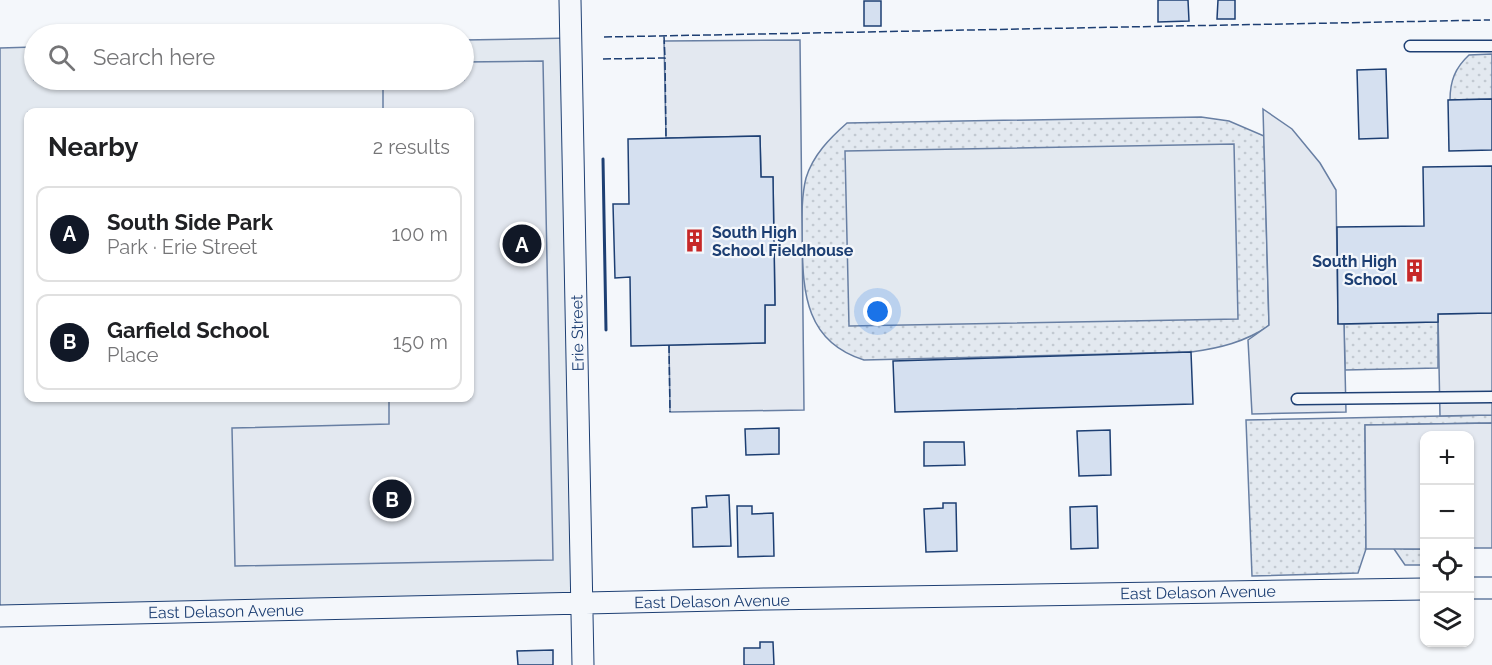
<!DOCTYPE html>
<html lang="en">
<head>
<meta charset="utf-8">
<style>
	body { margin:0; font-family:Raleway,sans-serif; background:#f2f2f2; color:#202124 }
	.controls { position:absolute; right:18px; bottom:18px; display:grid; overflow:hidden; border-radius:12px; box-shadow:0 2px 4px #0004 }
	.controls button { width:54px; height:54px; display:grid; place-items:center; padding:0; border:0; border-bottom:2px solid #e0e0e0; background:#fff; color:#202124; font:30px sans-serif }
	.you { position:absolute; left:878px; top:312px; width:21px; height:21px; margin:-15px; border:4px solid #fff; border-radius:50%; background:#1a73e8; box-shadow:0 0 0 9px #1a73e833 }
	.badge { display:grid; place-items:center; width:39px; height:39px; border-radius:50%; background:#111827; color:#fff; font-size:20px; font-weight:700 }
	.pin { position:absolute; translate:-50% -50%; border:3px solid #fff; box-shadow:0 2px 6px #0006 }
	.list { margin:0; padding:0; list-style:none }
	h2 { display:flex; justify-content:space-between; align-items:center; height:78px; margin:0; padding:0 24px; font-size:26px }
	h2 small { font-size:20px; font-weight:400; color:#757577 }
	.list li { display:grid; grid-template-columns:39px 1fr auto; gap:18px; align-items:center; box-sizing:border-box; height:96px; margin:0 12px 12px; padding:0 12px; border:2px solid #e0e0e0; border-radius:12px }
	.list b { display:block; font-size:22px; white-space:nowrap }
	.list p { margin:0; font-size:20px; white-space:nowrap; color:#757577 }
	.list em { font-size:20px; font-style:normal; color:#757577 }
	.icon { flex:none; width:33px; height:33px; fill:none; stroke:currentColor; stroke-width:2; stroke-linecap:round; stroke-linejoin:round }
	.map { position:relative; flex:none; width:1492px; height:665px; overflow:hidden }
	.search { position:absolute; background:#fff; box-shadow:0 2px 4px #0004; left:24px; top:24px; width:450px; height:66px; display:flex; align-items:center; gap:15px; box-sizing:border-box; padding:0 21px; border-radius:33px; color:#757577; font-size:22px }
	.panel { position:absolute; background:#fff; box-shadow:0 2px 4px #0004; left:24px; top:108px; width:450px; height:294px; border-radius:12px }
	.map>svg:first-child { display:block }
</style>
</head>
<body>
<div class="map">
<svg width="1492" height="665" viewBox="0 0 1492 665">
	<defs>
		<pattern id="grass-dots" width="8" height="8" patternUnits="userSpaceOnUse" patternTransform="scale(1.5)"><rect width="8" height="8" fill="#e3e9f0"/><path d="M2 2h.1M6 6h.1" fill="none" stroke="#c2c9d1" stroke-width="1.8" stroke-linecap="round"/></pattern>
	</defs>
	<rect width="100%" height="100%" fill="#f4f7fb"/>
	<path fill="url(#grass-dots)" stroke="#687fa3" stroke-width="1.5" d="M1492,54v45l-42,1c0,-19 5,-32 19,-45z
		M1201,117l28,4 35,15 5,190c-25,16 -48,22 -78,26l-327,8c-58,-18 -61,-66 -62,-118 0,-21 -1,-44 4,-64 7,-23 24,-40 41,-55z
		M1438,322v46l-93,2 -1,-46z
		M1492,415v8l-127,2 1,124 -8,24 -106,3 -6,-156z
		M1394,536l10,13h20v16h-19l-11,-16z"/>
	<path fill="#e3e9f0" stroke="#687fa3" stroke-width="1.5" fill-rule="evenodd" d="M571,38l11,565 -582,13v-568l34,-1v33h430v-40zM28,112h442v286h-442z
		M1234,144l4,175 -389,7 -4,-175z"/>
	<path fill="#e3e8f0" stroke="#687fa3" stroke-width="1.5" d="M800,40l4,370 -134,2 -1,-67 96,-2v-38h10l-2,-128h-12l-1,-41 -94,2 -2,-97z
		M543,61l10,499 -318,6 -3,-138 157,-4v-26h81v-286h-87v-32h81v-18z
		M1263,109l29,20 28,34 16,27 2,133 6,1 2,88 -94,2 -4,-74 21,-15z
		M1492,313v102l-52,1 -2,-102z
		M1492,423v125h-22v-112h-46v113h-58l-1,-124z"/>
	<path fill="#d5e0f0" stroke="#1d3f73" stroke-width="1.5" d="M1158,0h30l1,21 -31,1z
		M1218,0h17v19h-18z
		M864,1h17v25h-17z
		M1386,69l2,69 -29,1 -2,-69z
		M1492,99v51l-43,1 -1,-51z
		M760,136l1,41h12l2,128h-10v38l-134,3 -1,-69 -15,1 -2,-74h16l-1,-65z
		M1492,166v147l-54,1v8l-100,2 -1,-97 87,-1 -1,-59z
		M1191,352l2,52 -298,8 -2,-51z
		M779,428v26l-33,1 -1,-26z
		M1110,430l1,45 -32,1 -2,-45z
		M924,442h40l1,23 -41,1z
		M729,495l2,51 -38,1 -1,-39 15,-1 -1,-11z
		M943,503h13l1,48 -31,1 -2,-43 19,-1z
		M737,506h15v8l21,-1 1,43 -36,1z
		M1097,506l1,42 -27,1 -1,-42z
		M760,642h13l1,23h-30v-17h16z
		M553,650v15h-35l-1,-14z"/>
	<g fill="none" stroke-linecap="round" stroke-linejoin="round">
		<defs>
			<path id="service" d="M1410,46h82
				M1297,399l195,-2"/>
			<path id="minor" d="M570,0l13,665
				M1470,588h22
				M0,616l766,-17 658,-10"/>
		</defs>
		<use href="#service" stroke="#1d3f73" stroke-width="13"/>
		<use href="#minor" stroke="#1d3f73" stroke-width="23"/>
		<use href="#service" stroke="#f4f7fb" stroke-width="10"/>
		<use href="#minor" stroke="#f4f7fb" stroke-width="21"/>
		<path stroke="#1d3f73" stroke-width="1.5" stroke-dasharray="8 3" stroke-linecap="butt" d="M664,36l1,22
			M604,37l886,-17
			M603,59l62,-1 1,80
			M669,345l1,67"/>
		<path stroke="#1d3f73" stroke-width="3" d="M603,159l3,171"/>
	</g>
	<defs>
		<symbol id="building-bare" viewBox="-9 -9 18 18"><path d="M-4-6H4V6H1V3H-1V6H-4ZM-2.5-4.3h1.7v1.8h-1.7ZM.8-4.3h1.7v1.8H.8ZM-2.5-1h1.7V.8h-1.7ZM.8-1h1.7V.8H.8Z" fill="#c62828" stroke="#f4f7fb" stroke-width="2.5" paint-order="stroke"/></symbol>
	</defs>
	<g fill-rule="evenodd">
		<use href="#building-bare" x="678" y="224" width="33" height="33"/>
		<use href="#building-bare" x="1398" y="254" width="33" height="33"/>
	</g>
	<g text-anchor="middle" stroke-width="4.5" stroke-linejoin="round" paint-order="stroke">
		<g font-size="16" font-weight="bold" fill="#1d3f73" stroke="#f4f7fb" text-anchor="start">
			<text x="712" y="238">South High<tspan x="712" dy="18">School Fieldhouse</tspan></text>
			<text x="1397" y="267" text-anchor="end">South High<tspan x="1397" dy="18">School</tspan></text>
		</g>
		<g font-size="16" fill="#1d3f73" stroke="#f4f7fb">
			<text transform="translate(577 333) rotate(-91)" y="6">Erie Street</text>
			<text transform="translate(1198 592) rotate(-1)" y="6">East Delason Avenue</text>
			<text transform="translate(712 601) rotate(-1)" y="6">East Delason Avenue</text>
			<text transform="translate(226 611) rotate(-1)" y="6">East Delason Avenue</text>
		</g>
	</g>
</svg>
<div class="controls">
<button>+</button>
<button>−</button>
<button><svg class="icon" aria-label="locate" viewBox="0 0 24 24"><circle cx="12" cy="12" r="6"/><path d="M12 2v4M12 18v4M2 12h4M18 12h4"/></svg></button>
<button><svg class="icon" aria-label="layers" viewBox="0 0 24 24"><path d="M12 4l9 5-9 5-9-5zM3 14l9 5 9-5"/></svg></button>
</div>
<div class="you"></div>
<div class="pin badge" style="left:522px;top:244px">A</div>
<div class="pin badge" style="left:392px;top:499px">B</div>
<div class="search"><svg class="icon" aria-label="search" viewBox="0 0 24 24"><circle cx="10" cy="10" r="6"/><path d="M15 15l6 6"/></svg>Search here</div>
<section class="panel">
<h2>Nearby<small>2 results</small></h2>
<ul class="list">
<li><span class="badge">A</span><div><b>South Side Park</b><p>Park · Erie Street</p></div><em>100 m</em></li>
<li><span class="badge">B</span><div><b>Garfield School</b><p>Place</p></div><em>150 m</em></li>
</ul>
</section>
</div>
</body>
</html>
